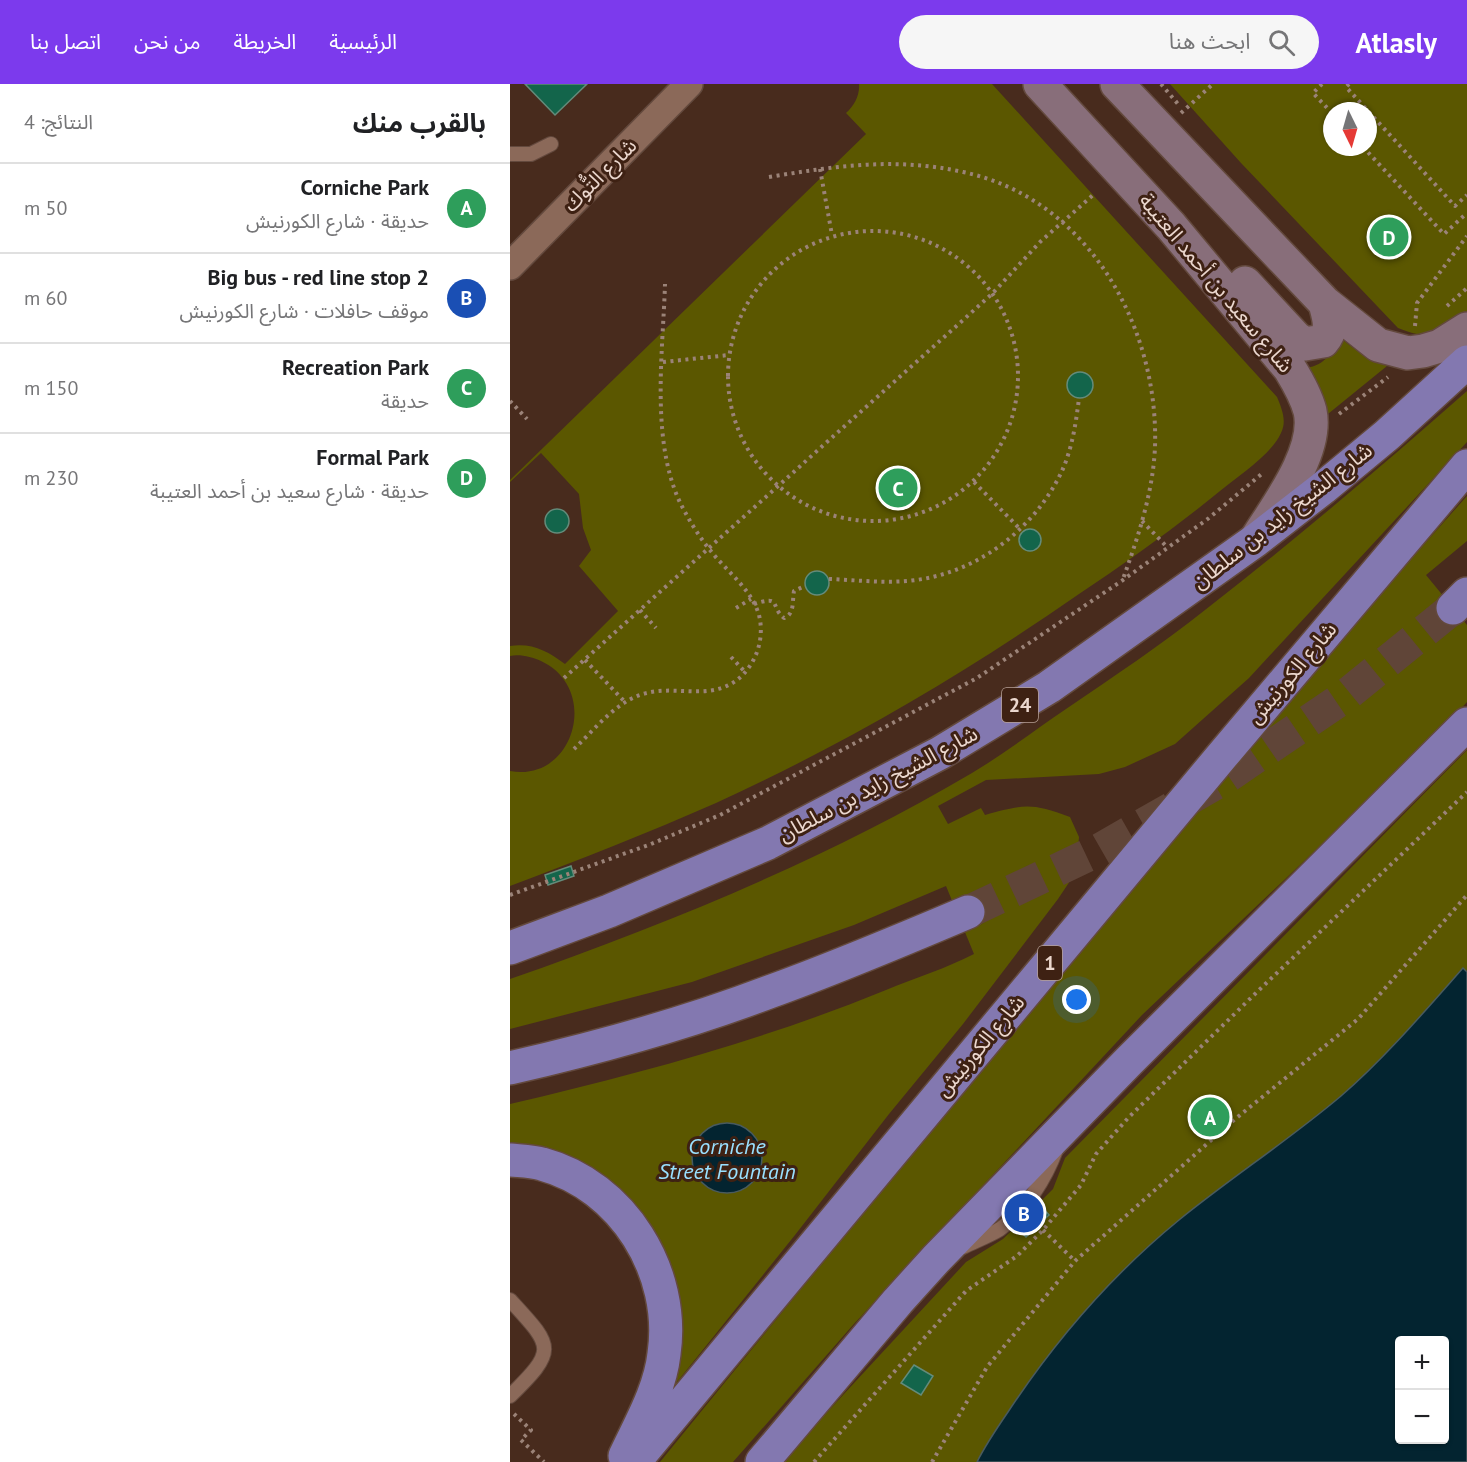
<!DOCTYPE html>
<html lang="ar">
<head>
<meta charset="utf-8">
<style>
	body { margin:0; font-family:"PT Sans","Noto Sans Arabic",sans-serif; background:#f6f6f6; color:#202124; direction:rtl }
	.controls { position:absolute; right:18px; bottom:18px; display:grid; overflow:hidden; border-radius:6px; box-shadow:0 2px 4px #0004 }
	.controls button { width:54px; height:54px; display:grid; place-items:center; padding:0; border:0; border-bottom:2px solid #e0e0e0; background:#fff; color:#202124; font:30px sans-serif }
	.compass { position:absolute; left:813px; top:18px; width:54px; height:54px; border-radius:50%; background:#fff; box-shadow:0 2px 4px #0004; rotate:175deg }
	.you { position:absolute; left:567px; top:916px; width:21px; height:21px; margin:-15px; border:4px solid #fff; border-radius:50%; background:#1a73e8; box-shadow:0 0 0 9px #1a73e833 }
	.badge { display:grid; place-items:center; width:39px; height:39px; border-radius:50%; background:#7c3aed; color:#fff; font-size:20px; font-weight:700 }
	.pin { position:absolute; translate:-50% -50%; border:3px solid #fff; box-shadow:0 2px 6px #0006 }
	.list { margin:0; padding:0; list-style:none }
	h2 { display:flex; justify-content:space-between; align-items:center; height:78px; margin:0; padding:0 24px; font-size:26px }
	h2 small { font-size:20px; font-weight:400; color:#757577 }
	.list li { display:grid; grid-template-columns:39px 1fr auto; gap:18px; align-items:center; box-sizing:border-box; height:90px; padding:0 24px; border-top:2px solid #e0e0e0 }
	.list b { display:block; font-size:22px; white-space:nowrap }
	.list p { margin:0; font-size:20px; white-space:nowrap; color:#757577 }
	.list em { font-size:20px; font-style:normal; color:#757577 }
	.icon { flex:none; width:33px; height:33px; fill:none; stroke:currentColor; stroke-width:2; stroke-linecap:round; stroke-linejoin:round }
	.map { position:relative; flex:none; width:957px; height:1378px; overflow:hidden; direction:ltr }
	header { display:flex; align-items:center; gap:36px; box-sizing:border-box; height:84px; padding:0 30px; background:#7c3aed; color:#fff }
	header strong { font-size:28px }
	nav { display:flex; gap:33px; margin-inline-start:auto; font-size:21px }
	.search { width:420px; height:54px; background:#f6f6f6; display:flex; align-items:center; gap:15px; box-sizing:border-box; padding:0 21px; border-radius:33px; color:#757577; font-size:22px }
	main { display:flex }
	aside { flex:1; background:#fff }
	.map>svg:first-child { display:block }
</style>
</head>
<body>
<header>
<strong>Atlasly</strong>
<div class="search"><svg class="icon" aria-label="search" viewBox="0 0 24 24"><circle cx="10" cy="10" r="6"/><path d="M15 15l6 6"/></svg>ابحث هنا</div>
<nav><a>الرئيسية</a><a>الخريطة</a><a>من نحن</a><a>اتصل بنا</a></nav>
</header>
<main>
<div class="map">
<svg width="957" height="1378" viewBox="0 0 957 1378">
	<rect width="100%" height="100%" fill="#482b1d"/>
	<path fill="#5b5700" fill-rule="evenodd" d="M349,0h133l285,313c5,12 10,24 4,36 -9,21 -43,43 -61,58 -45,37 -93,71 -141,103 -115,80 -236,151 -363,209 -68,30 -137,57 -206,83v-115c64,12 91,-82 31,-110 -9,-4 -21,-7 -31,-5v-10c23,-3 37,5 55,18l53,-53 -39,-45 12,-16 -8,-22 -4,-34 -38,-41 -31,29v-2l356,-346 -20,-21c8,-7 14,-18 13,-29z
		M660,0h297v227c-13,12 -31,23 -50,23 -6,-1 -13,-4 -19,-6l-157,-165zM822,27h36v36h-36z
		M827,250c15,15 30,24 50,32l-64,52 -17,-50c20,-3 27,-16 31,-34z
		M957,307v51l-218,236 -74,66 -50,23 -26,7 -113,6 -48,26 10,18 33,-16 4,7c39,-11 47,-12 85,2l9,20 -3,35 -18,27 -95,125 -74,90 -94,121 -138,172 24,-51 2,-30 -5,-35 -9,-32 -15,-26 -29,-39 -42,-27 -73,-23v-40c128,-30 254,-64 376,-114 29,-12 61,-22 88,-36l-28,-68 -92,39 -162,57 -182,47v-50c160,-56 316,-120 462,-206 32,-19 63,-43 94,-64 47,-32 95,-64 139,-99 90,-70 177,-144 262,-219z
		M957,412v45l-41,34 41,50v77l-29,32 -296,281 -289,310 -120,137h-73l242,-297 449,-539z
		M957,666v222l-4,-3c-38,43 -77,86 -120,125 -50,46 -109,82 -162,125 -65,51 -127,124 -173,193 -10,16 -22,32 -31,50h-196l185,-200 37,-23 50,-50 12,-31z"/>
	<path fill="#032430" stroke="#495a5f" stroke-width="1.5" fill-rule="evenodd" d="M953,884l4,4v490h-490c9,-18 20,-34 31,-50 47,-71 105,-138 171,-192 53,-43 110,-80 162,-124 43,-37 84,-85 122,-128zM890,1256h44v100h-44z
		M182 1074a35 35 0 1 1 70 0a35 35 0 1 1-70 0Z"/>
	<path fill="#13654b" stroke="#648b7a" stroke-width="1.5" d="M15,0h62l-32,31z
		M557 301a13 13 0 1 1 26 0a13 13 0 1 1-26 0Z
		M35 437a12 12 0 1 1 24 0a12 12 0 1 1-24 0Z
		M509 456a11 11 0 1 1 22 0a11 11 0 1 1-22 0Z
		M295 499a12 12 0 1 1 24 0a12 12 0 1 1-24 0Z
		M61,782l3,10 -26,9 -3,-10z
		M534,1125l5,6 -23,22 -5,-5z
		M404,1281l19,11 -12,19 -20,-12z"/>
	<g fill="none" stroke-linecap="round" stroke-linejoin="round">
		<path stroke="#604538" stroke-width="33" stroke-dasharray="33 16" stroke-linecap="butt" d="M458,828l131,-62 126,-72 119,-81 109,-89"/>
		<defs>
			<path id="service" d="M0,70h21l20,-10
				M453,1163c12,-6 26,-11 37,-18 25,-17 46,-52 56,-79
				M0,1216c43,47 48,49 0,96"/>
			<path id="minor" d="M0,182l179,-182"/>
			<path id="secondary" d="M530,0l131,142 119,143c8,13 16,27 20,42 9,40 -33,95 -53,127
				M607,0l208,219 53,42 30,8 15,-2 17,-5 27,-17
				M735,199l51,55 9,6 18,-3c11,-12 5,-25 2,-38"/>
			<path id="trunk" d="M943,524l14,-14
				M0,864l99,-37 159,-68 172,-90 109,-66 207,-147 67,-52 64,-53 80,-73
				M0,984c87,-20 175,-44 259,-76 67,-24 133,-52 199,-80
				M0,1076c10,1 22,1 32,4 81,22 134,108 122,190 -4,36 -24,70 -39,102
				M124,1378l587,-705 246,-291
				M252,1378l136,-161 38,-42 193,-198 338,-337"/>
		</defs>
		<use href="#service" stroke="#63493d" stroke-width="16"/>
		<use href="#minor" stroke="#63493d" stroke-width="30"/>
		<use href="#secondary" stroke="#63493d" stroke-width="36"/>
		<use href="#trunk" stroke="#63493d" stroke-width="36"/>
		<path stroke="#9b8378" stroke-width="4" stroke-dasharray="3 4.5" stroke-linecap="butt" d="M651,0l17,20
			M812,0l-9,9 19,20
			M839,0l-3,3 109,119 12,-11
			M671,29l32,-29
			M853,63l81,87 23,-21
			M310,85l12,66
			M259,93c67,-11 126,-20 194,-5 124,26 196,154 192,275 -2,46 -17,90 -32,132
			M218 292a145 145 0 1 1 290 0a145 145 0 1 1-290 0Z
			M937,222l20,-18
			M905,242l2,-23 50,-67
			M153,278l66,-7
			M0,317l17,18
			M829,330l49,-37
			M464,398l46,47
			M632,437l26,27
			M319,495c29,1 58,5 87,1 62,-8 118,-51 145,-107 11,-23 15,-50 18,-75
			M244,520c29,-9 15,2 30,14 11,-4 8,-17 10,-27l11,-5
			M226,524l15,-9
			M130,526l16,18
			M221,573l14,15
			M75,576l40,42
			M54,594l428,-384 48,-52 53,-47
			M64,665c20,-19 40,-45 66,-54 33,-12 67,7 97,-15 19,-15 28,-41 22,-65 -8,-27 -33,-44 -49,-65 -9,-11 -18,-25 -25,-38 -36,-63 -22,-158 -20,-228
			M0,811l141,-51 69,-29 257,-137 146,-98 86,-62 55,-46
			M533,1146l32,31
			M4,1330l17,16 -10,10 23,22
			M304,1378l152,-171 51,-35 26,-26 38,-45 15,-31 33,-37 129,-126 209,-199
			M422,1378l55,-95 88,-106 159,-141 124,-101 109,-124"/>
		<use href="#service" stroke="#8b6959" stroke-width="14"/>
		<use href="#minor" stroke="#8b6959" stroke-width="27"/>
		<use href="#secondary" stroke="#886e7a" stroke-width="33"/>
		<use href="#trunk" stroke="#8378b0" stroke-width="33"/>
	</g>
	<g text-anchor="middle" stroke-width="6" stroke-linejoin="round" paint-order="stroke">
		<g fill="#3e2113" stroke="#b7a096" stroke-width="1.5">
			<rect x="492" y="604" width="36" height="34" rx="4.5"/>
			<rect x="528" y="862" width="24" height="34" rx="4.5"/>
		</g>
		<g font-size="20" font-weight="bold" fill="#ebd7ce">
			<text x="510" y="628">24</text>
			<text x="540" y="886">1</text>
		</g>
		<g font-size="21" fill="#ebd7ce" stroke="#3e2113">
			<text transform="translate(90 91) rotate(-45)" y="7">شارع التُّوك</text>
			<text transform="translate(706 199) rotate(50)" y="7">شارع سعيد بن أحمد العتيبة</text>
			<text transform="translate(772 432) rotate(-38)" y="7">شارع الشيخ زايد بن سلطان</text>
			<text transform="translate(782 589) rotate(-50)" y="7">شارع الكورنيش</text>
			<text transform="translate(368 700) rotate(-28)" y="7">شارع الشيخ زايد بن سلطان</text>
			<text transform="translate(470 962) rotate(-50)" y="7">شارع الكورنيش</text>
		</g>
		<g font-size="22" font-style="italic" fill="#99e0ff" stroke="#3e2113">
			<text x="217" y="1070">Corniche<tspan x="217" dy="25">Street Fountain</tspan></text>
		</g>
	</g>
</svg>
<div class="controls">
<button>+</button>
<button>−</button>
</div>
<svg class="compass" viewBox="-18 -18 36 36"><path d="M0-13l5 13h-10z" fill="#e53935"/><path d="M0 13l5-13h-10z" fill="#757577"/></svg>
<div class="you"></div>
<div class="pin badge" style="left:700px;top:1033px;background:#2e9e5b">A</div>
<div class="pin badge" style="left:514px;top:1129px;background:#1a4fb4">B</div>
<div class="pin badge" style="left:388px;top:404px;background:#2e9e5b">C</div>
<div class="pin badge" style="left:879px;top:153px;background:#2e9e5b">D</div>
</div>
<aside>
<h2>بالقرب منك<small>النتائج: 4</small></h2>
<ul class="list">
<li><span class="badge" style="background:#2e9e5b">A</span><div><b>Corniche Park</b><p>حديقة · شارع الكورنيش</p></div><em>50 m</em></li>
<li><span class="badge" style="background:#1a4fb4">B</span><div><b>Big bus - red line stop 2</b><p>موقف حافلات · شارع الكورنيش</p></div><em>60 m</em></li>
<li><span class="badge" style="background:#2e9e5b">C</span><div><b>Recreation Park</b><p>حديقة</p></div><em>150 m</em></li>
<li><span class="badge" style="background:#2e9e5b">D</span><div><b>Formal Park</b><p>حديقة · شارع سعيد بن أحمد العتيبة</p></div><em>230 m</em></li>
</ul>
</aside>
</main>
</body>
</html>
